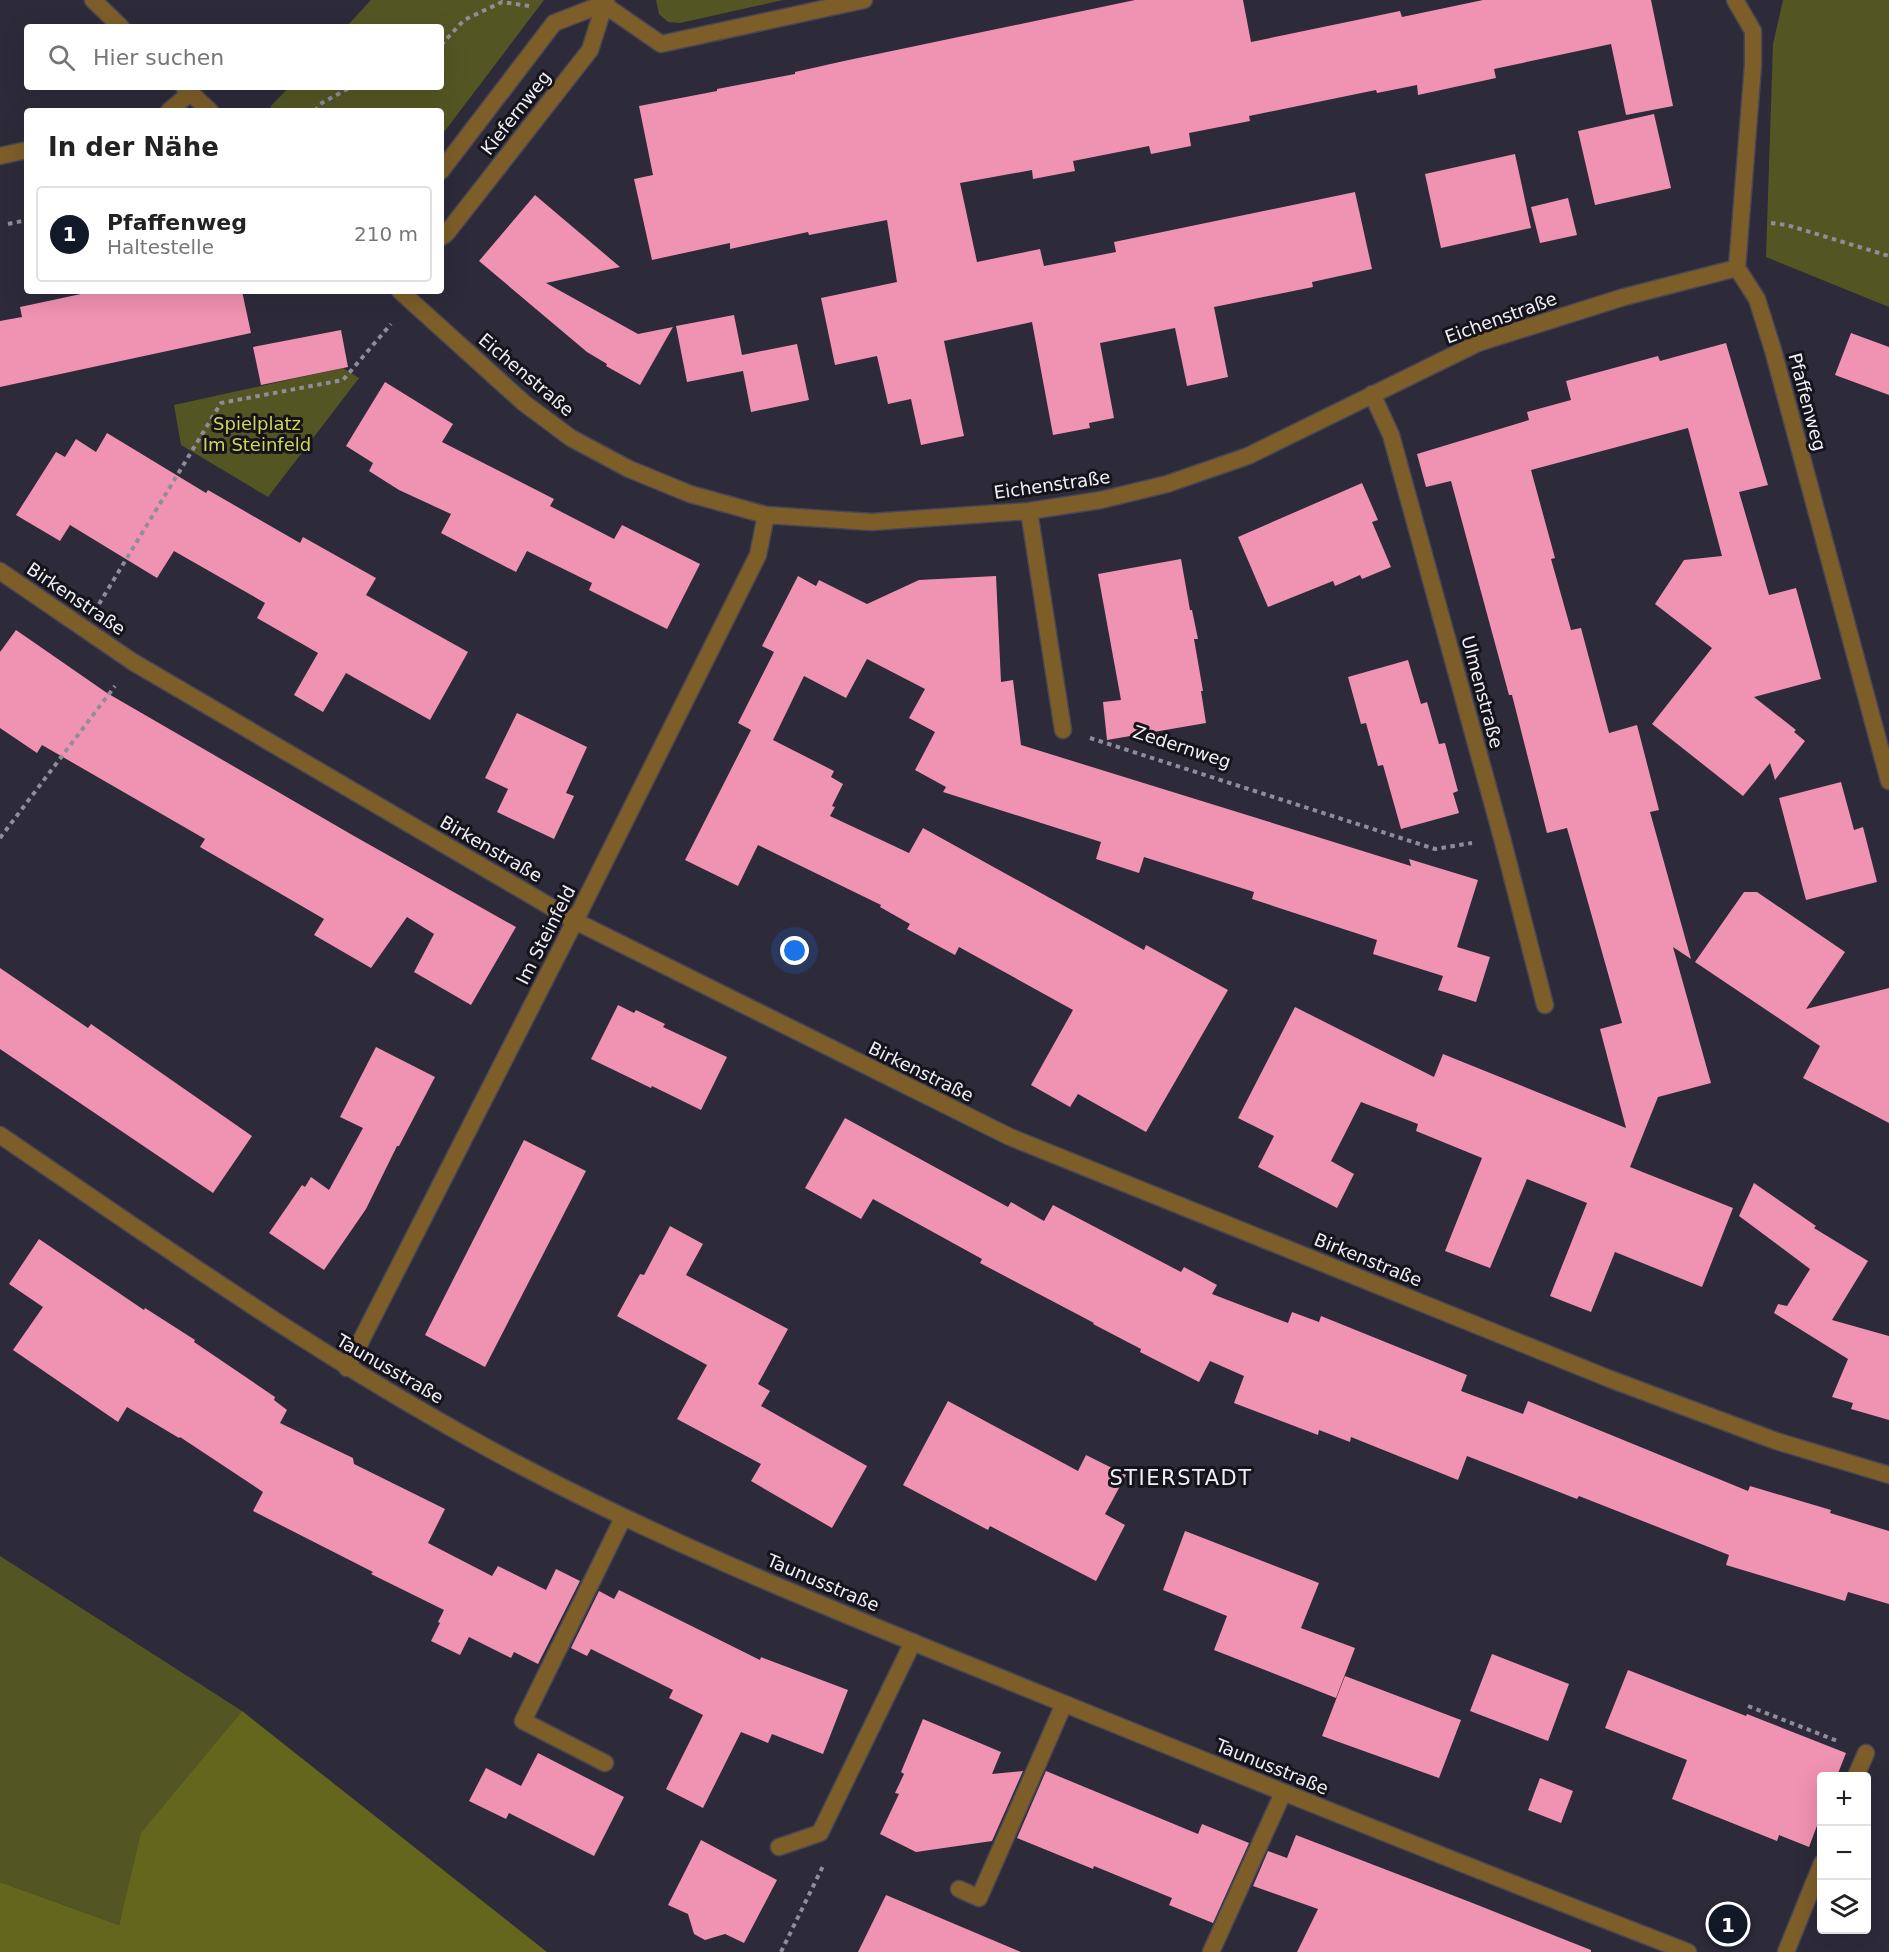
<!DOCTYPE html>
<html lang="de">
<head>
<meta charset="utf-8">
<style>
	body { margin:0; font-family:"DejaVu Sans",sans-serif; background:#f6f6f6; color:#222 }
	.controls { position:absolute; right:18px; bottom:18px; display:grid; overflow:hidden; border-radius:6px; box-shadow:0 6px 24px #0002 }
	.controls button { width:54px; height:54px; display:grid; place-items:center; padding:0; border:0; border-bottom:2px solid #e0e0e0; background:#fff; color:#222; font:30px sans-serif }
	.you { position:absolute; left:795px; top:951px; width:21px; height:21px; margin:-15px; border:4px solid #fff; border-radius:50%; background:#1a73e8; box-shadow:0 0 0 9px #1a73e833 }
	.badge { display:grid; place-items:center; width:39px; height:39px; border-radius:50%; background:#111827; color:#fff; font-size:20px; font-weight:700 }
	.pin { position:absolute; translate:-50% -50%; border:3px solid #fff; box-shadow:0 2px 6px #0006 }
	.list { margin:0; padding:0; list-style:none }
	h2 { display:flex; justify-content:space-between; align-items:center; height:78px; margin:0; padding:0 24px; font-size:26px }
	h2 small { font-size:20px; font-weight:400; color:#767676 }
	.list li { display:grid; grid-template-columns:39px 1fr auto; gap:18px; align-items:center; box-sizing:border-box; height:96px; margin:0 12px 12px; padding:0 12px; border:2px solid #e0e0e0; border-radius:6px }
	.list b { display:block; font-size:22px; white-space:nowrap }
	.list p { margin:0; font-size:20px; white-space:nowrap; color:#767676 }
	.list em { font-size:20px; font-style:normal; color:#767676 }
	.icon { flex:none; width:33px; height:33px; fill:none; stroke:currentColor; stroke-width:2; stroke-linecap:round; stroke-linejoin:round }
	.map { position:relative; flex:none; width:1889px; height:1952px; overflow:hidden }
	.search { position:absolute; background:#fff; box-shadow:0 6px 24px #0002; left:24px; top:24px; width:420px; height:66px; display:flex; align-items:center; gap:15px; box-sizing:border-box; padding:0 21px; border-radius:6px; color:#767676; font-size:22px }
	.panel { position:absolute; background:#fff; box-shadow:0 6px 24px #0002; left:24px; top:108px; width:420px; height:186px; border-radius:6px }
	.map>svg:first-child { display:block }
</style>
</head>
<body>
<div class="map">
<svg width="1889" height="1952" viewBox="0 0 1889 1952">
	<rect width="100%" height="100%" fill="#2d2a3a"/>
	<path fill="#535623" d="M371,0h173l-103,136v-25h-167l-4,-4 19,-20h152v-60h-95z
		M656,0h127l-103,23 -12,-1 -9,-8z
		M1783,0h106v307l-123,-50 7,-213z
		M343,368l16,10 -91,119 -87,-52 -7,-40z
		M0,1556l242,155 -100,122 -23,92 -119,-43z"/>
	<path fill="#63661c" d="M242,1711l305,241h-547v-70l119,43 22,-92z"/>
	<path fill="#f092b1" d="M1135,0h108l8,42 149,-31 2,6 81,-17h168l22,106 -47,9 -15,-71 -117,25 2,9 -78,17 -1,-10 -40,8 -1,-3 -127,26 1,5 -61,12 2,13 -40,8 -2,-8 -76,15 2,10 -42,8 -1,-9 -72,13 17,79 63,-13 4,17 72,-14 -2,-10 241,-50 17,77 -60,13 1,5 -99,20 14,70 -41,9 -12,-58 -75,15 14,75 -25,5 1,5 -37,7 -21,-113 -88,19 20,95 -24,5 -19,4 -10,-46 -23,5 -11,-48 -42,9 -14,-67 76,-16 -10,-62 -78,15 -1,-3 -78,17v-6l-78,17 -18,-81 19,-4 -14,-69 78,-15v-2l78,-15v-2l49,-11z
		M1654,114l17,74 -76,17 -17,-74z
		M1515,154l16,74 -90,20 -16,-74z
		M535,195l85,72 -74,16 92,51 35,-7 -33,58 -34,-19 1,-2 -20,-12 -108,-91z
		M1568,198l9,37 -37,8 -9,-36z
		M95,291h147l9,42 -251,54v-66l22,-4 -2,-10z
		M734,315l8,40 55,-11 12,56 -58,12 -8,-41 -56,11 -11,-56z
		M341,330l7,37 -87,18 -8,-38z
		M1851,333l38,14v48l-54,-20z
		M1726,343l42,142 -29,7 30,103 27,-7 25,91 -67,18 42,33 -2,2 11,9 -30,39 -5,-17 -27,33 -91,-72 60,-76 -57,-44 29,-44 38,-4 -34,-128 -157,42 24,88 -4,1 20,71 10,-2 28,105 28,-8 22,85 -9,2 41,147 -18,-12 38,136 -53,14 -28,70 103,41 -31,79 -87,-35 -24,60 -41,-16 37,-93 -60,-24 -37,89 -45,-17 37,-93 -66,-27 2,-7 -57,-22 -30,59 23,13 -17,34 -79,-41 16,-31 -36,-18 57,-111 139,70 9,-23 183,74 -26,-99 22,-6 -55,-195 -20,5 -35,-138h-3l-58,-214 -25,6 -9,-33 112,-34 -2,-8 44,-12 -5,-19 92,-25 2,5z
		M385,382l68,42 -11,18 112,57 -4,7 64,33 8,-14 78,39 -33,65 -78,-39 3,-7 -65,-32 -11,21 -75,-39 10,-19 -52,-24 -30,-19 4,-8 -27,-17z
		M107,433l99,60 2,-3 92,53 3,-6 73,41 -10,17 102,57 -38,68 -84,-47 -23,39 -29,-17 24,-42 -61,-35 8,-15 -91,-52 -17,27 -87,-53 -10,16 -44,-26 40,-63 9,5 11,-18 20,13z
		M1362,483l16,37 -6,2 19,45 -29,12 -2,-4 -25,11 -2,-5 -65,26 -30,-70z
		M1181,559l9,51h2l6,29h-4l9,52h-2l5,32 -99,17 -4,-38 18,-2 -23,-126z
		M798,576l18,10 3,-6 48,24 52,-24 77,-4 5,106 12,-2 8,65 390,121 -2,-7 69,21 -21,67 33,10 -14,45 -38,-12 5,-14 -70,-22 4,-14 -125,-41 2,-7 -110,-35 -5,16 -43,-14 5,-17 -158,-50 3,-5 -31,-17 20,-38 -26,-14 16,-29 -58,-30 -21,39 -42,-22 -31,64 61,31 -3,6 12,7 -11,22 3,1 -5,9 79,37 14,-25 221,122 2,-5 82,45 -82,142 -68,-38 -8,13 -39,-22 42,-75 -114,-63 -4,8 -48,-26 3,-5 -30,-17 1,-2 -123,-60 -20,41 -53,-26 66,-130 -13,-7 36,-71 -12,-6z
		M16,630l91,63 247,143 162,91 -45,78 -57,-33 20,-38 -27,-17 -36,51 -57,-33 10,-16 -124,-72 5,-8 -163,-94 -5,8 -37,-25v-76z
		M1408,660l13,44 6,-2 12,42 6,-1 13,48 -5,2 6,20 -58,16 -18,-64 -5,1 -12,-43 -5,1 -13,-47z
		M517,713l70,34 -21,46 8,3 -20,43 -57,-27 11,-23 -23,-11z
		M1841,782l13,48 9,-3 14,55 -71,18 -27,-102z
		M1744,892h13l88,60 -39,57 83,-21v135l-86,-45 17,-32 -125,-84z
		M0,968l88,60 3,-4 161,112 -39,57 -213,-144z
		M618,1005l16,8 2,-3 29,14 -2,3 64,30 -26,53 -49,-24 -1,2 -60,-29z
		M376,1047l59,30 -36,69h-2l-31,63 -42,61 -55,-37 33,-48 3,2 6,-10 18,13 34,-62 -23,-11z
		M845,1118l163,89 3,-5 33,19 9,-16 128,67 3,-5 33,18 -5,9 76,29 4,-11 27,10 2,-6 146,59 -6,16 62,23 5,-13 220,90 2,-5 81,24 -1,3 59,18v73l-41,-12 -3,9 -119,-36 3,-10 -150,-59 -2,3 -110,-43 -9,24 -107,-43 -1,5 -31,-12 -1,5 -84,-32 10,-27 -34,-15 -11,21 -59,-30 1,-3 -48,-25 1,-1 -114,-60 2,-4 -109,-60 -12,20 -56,-31z
		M524,1140l62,31 -101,196 -60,-32z
		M1754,1183l62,43 -2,2 54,33 -36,59 57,16v84l-38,-11 2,-6 -21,-6 16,-38 -74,-46 4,-9 9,2 23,-37 -71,-53z
		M670,1226l33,18 -17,31 102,54 -30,55 12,7 -9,15 106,60 -35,62 -81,-47 10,-17 -84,-45 30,-54 -90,-49 23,-42 4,1z
		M39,1239l105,71 1,-2 50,32 -1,2 81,55 -1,3 13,10 -7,13 73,35 1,6 91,45 -17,34 64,33 6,-10 48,24 10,-21 24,12 -42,83 -24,-12 -3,6 -42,-21 -9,18 -29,-14 9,-18 -2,-1 6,-12 -73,-36 2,-2 -120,-61 10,-19 -83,-55 -1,1 -52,-31 -9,15 -105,-72 30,-43 -34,-23z
		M948,1401l130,70 8,-16 40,20 -21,39 20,11 -29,56 -106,-55 -2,4 -85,-45z
		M1185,1531l134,52 -18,45 54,20 -19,50 -122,-48 13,-34 -64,-26z
		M619,1590l141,70 1,-3 87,33 -25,64 -51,-20 -4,9 -27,-11 -38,76 -37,-19 37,-74 -34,-17 4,-8 -82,-41 -4,7 -16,-8 28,-57 15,8z
		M1492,1654l77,30 -21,57 -78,-30z
		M1628,1670l118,46 1,-2 99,39 -9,23h-16v39l-12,32 -30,-12 -2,6 -105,-42 15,-39 -82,-32z
		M1345,1676l116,44 -22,58 -117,-42z
		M923,1719l78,33 -9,22 31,-3 -31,70 -76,11 -36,-18 19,-40 -4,-1 9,-19 -3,-2z
		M538,1753l86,44 -30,59 -85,-43 -3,6 -37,-18 17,-33 35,18z
		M1046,1771l152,63 4,-10 47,19 -36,80 -44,-18 3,-7 -78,-32 -1,3 -76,-31z
		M1540,1778l33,13 -12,32 -33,-13z
		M1296,1835l174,67 121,48v2h-294l21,-43 -65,-23 15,-35 19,7z
		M701,1840l76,40 -33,63 -19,-9 -20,6 -11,-6 -6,-20 -20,-9z
		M886,1895l135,57h-163z"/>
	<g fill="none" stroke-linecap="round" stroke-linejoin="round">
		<defs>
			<path id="service" d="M169,111l21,-18
				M0,156l27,-6
				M605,1763l-82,-42 100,-203
				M1856,1776l10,-23
				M779,1847l41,-14 93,-191
				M959,1889l20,9 85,-194
				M1211,1952l72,-159
				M1786,1952l36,-89"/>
			<path id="minor" d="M93,0l28,27
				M1735,0l18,31v34l-16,203 20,31 16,51 116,431
				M603,4l58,40 203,-44
				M184,87l26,24
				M441,171l113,-148 49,-19
				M441,237l5,-3 144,-184 16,-50
				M400,291l124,112 47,35 58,31 61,25 76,21 105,7 158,-11 72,-11 66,-16 81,-28 230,-113 146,-46 113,-29
				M1372,394l19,41 111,403 43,167
				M1029,511l34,219
				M0,571l133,91 442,259 435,216 600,242 166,62 113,34
				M347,1368l228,-447 183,-366 8,-40"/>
			<path id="tertiary" d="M0,1135c172,117 342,238 527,334 165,86 339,154 511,224 216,88 433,175 650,259"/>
		</defs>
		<use href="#service" stroke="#484655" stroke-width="19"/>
		<use href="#minor" stroke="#484655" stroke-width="19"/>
		<use href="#tertiary" stroke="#484655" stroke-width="19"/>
		<path stroke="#8f8d9a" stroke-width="4" stroke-dasharray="4.5 4.5" stroke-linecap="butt" d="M441,45l23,-25 38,-18 27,4
			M315,111l5,-7 31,-17
			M1771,223l16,2 102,31
			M8,224l19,-4
			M99,604l122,-201 122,-23 48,-56
			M1090,738l345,111 37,-6
			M0,838l115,-152
			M1748,1706l92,36
			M781,1952l43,-88"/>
		<use href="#service" stroke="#7d5e29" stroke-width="16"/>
		<use href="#minor" stroke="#7d5e29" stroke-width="16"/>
		<use href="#tertiary" stroke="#7d5e29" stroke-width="16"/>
	</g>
	<g text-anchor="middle" stroke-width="6" stroke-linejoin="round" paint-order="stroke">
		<g font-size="18" fill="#f1f0fa" stroke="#15141b">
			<text transform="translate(516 113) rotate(-52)" y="6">Kiefernweg</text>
			<text transform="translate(1501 318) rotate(-20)" y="6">Eichenstraße</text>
			<text transform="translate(526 375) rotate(40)" y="6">Eichenstraße</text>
			<text transform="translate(1807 402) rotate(75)" y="6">Pfaffenweg</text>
			<text transform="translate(1052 485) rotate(-8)" y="6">Eichenstraße</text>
			<text transform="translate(76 599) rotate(34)" y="6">Birkenstraße</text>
			<text transform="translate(1482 692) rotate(75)" y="6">Ulmenstraße</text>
			<text transform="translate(1182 747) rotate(18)" y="6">Zedernweg</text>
			<text transform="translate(491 849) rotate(30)" y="6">Birkenstraße</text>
			<text transform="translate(546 935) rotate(-63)" y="6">Im Steinfeld</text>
			<text transform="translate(921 1072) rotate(26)" y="6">Birkenstraße</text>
			<text transform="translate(1368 1260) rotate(22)" y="6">Birkenstraße</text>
			<text transform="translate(390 1369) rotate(30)" y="6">Taunusstraße</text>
			<text transform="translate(823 1583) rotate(23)" y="6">Taunusstraße</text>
			<text transform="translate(1272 1767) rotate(22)" y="6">Taunusstraße</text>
		</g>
		<g font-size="18" fill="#d0d657" stroke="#15141b">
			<text x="257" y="430">Spielplatz<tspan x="257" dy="21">Im Steinfeld</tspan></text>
		</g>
		<g font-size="21" letter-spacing="1.5" fill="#f1f0fa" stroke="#15141b">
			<text x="1181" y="1485">STIERSTADT</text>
		</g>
	</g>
</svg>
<div class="controls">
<button>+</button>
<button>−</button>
<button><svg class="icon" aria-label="layers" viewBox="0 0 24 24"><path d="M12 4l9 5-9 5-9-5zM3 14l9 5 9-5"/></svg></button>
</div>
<div class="you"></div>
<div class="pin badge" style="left:1728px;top:1924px">1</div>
<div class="search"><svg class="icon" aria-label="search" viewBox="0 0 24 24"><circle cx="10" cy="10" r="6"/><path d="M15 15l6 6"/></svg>Hier suchen</div>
<section class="panel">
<h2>In der Nähe<small></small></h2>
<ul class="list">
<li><span class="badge">1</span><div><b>Pfaffenweg</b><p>Haltestelle</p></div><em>210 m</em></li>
</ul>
</section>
</div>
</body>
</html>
